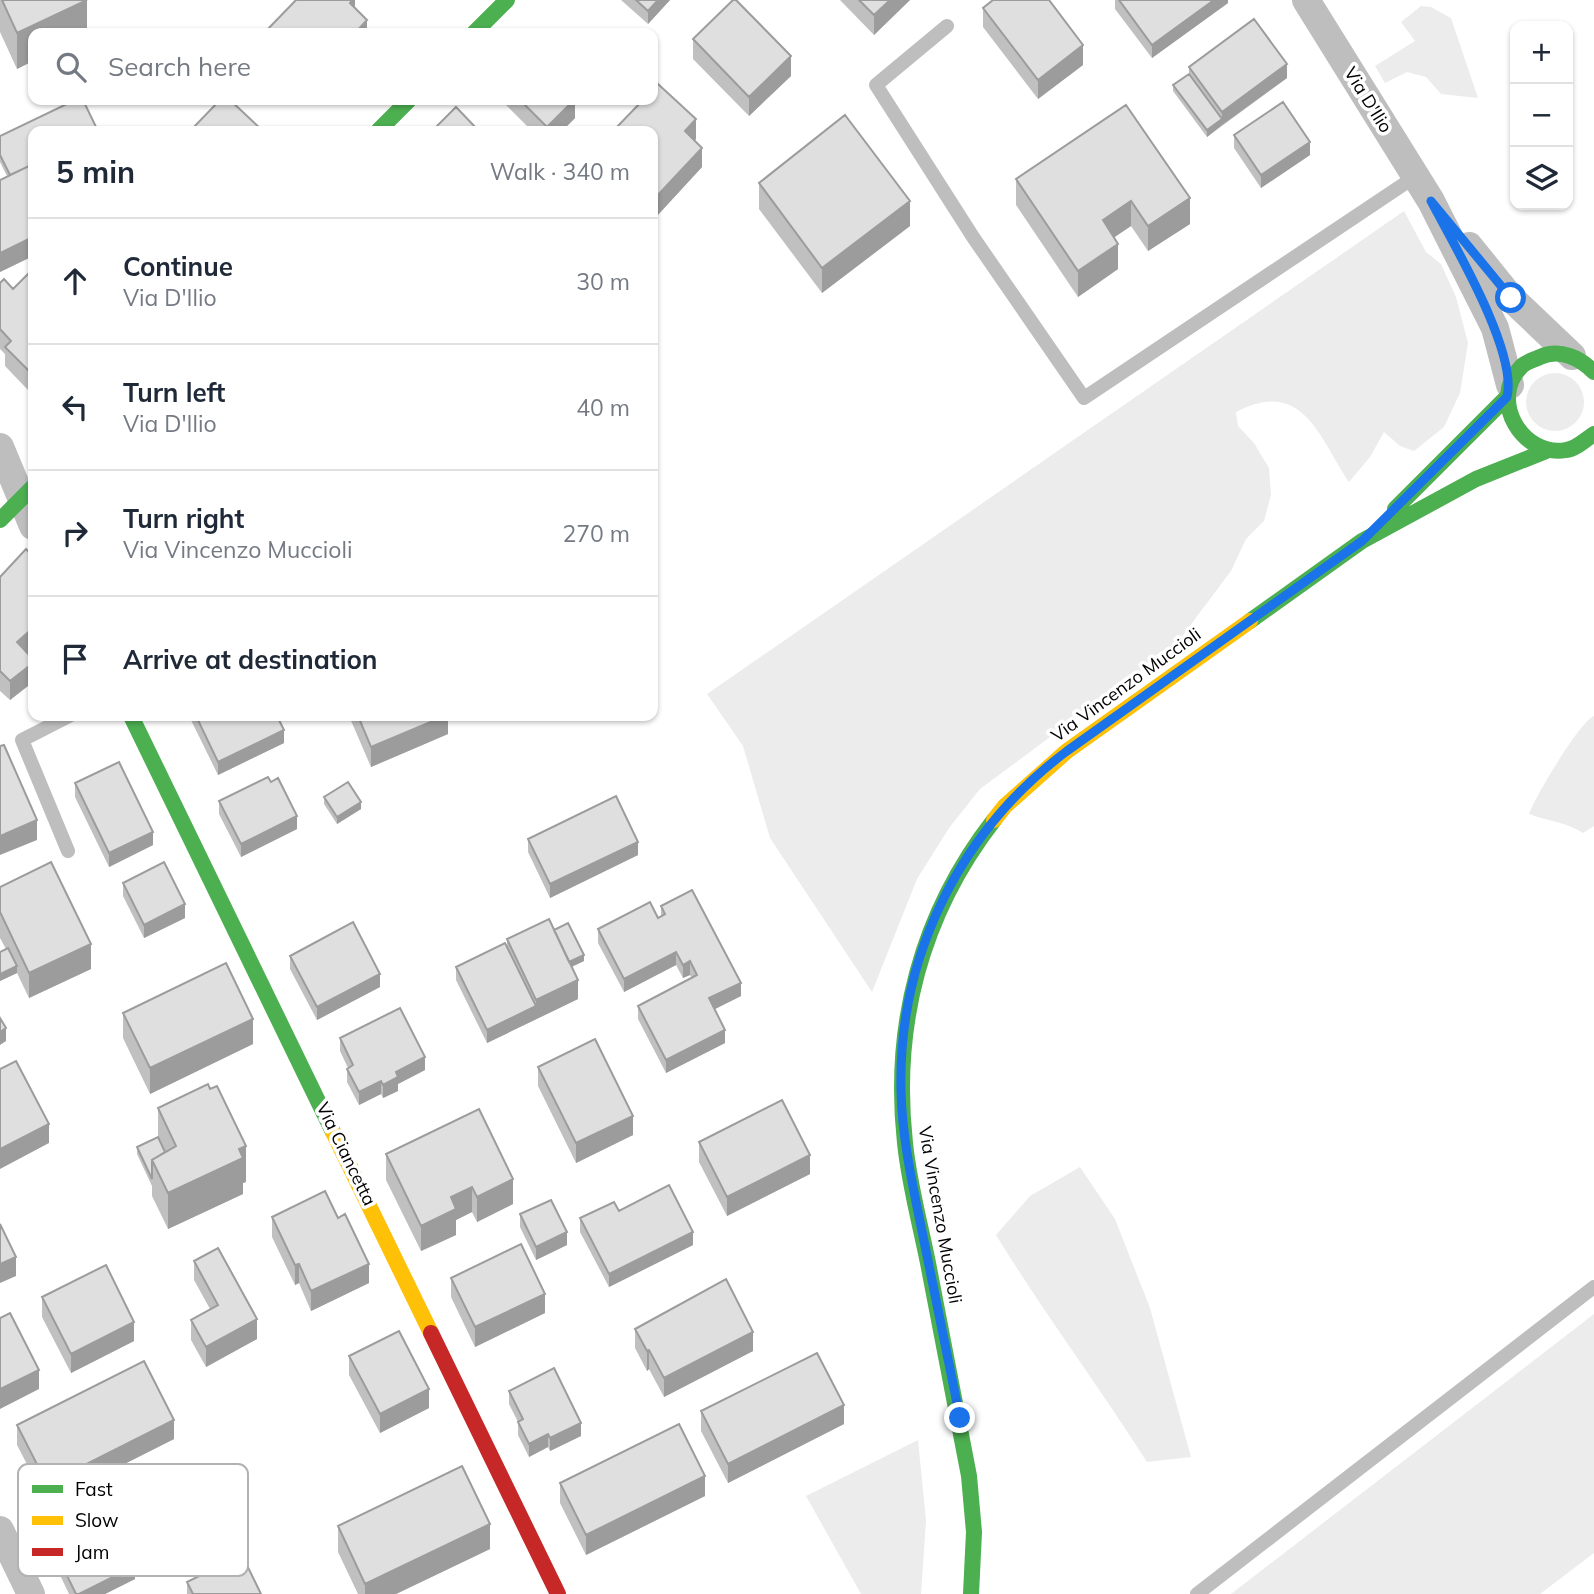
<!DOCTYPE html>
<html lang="en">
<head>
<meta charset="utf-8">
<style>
	body { margin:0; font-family:Mulish,sans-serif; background:#f6f6f7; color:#1f2937 }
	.controls { position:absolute; right:21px; top:21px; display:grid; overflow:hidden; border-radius:14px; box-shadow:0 2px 5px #0004 }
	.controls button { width:63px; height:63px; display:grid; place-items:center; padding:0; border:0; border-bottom:2px solid #e0e1e3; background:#fff; color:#1f2937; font:35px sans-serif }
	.stop { position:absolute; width:21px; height:21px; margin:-16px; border:5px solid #1a73e8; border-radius:50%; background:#fff }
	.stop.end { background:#1a73e8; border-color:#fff; box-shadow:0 2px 7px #0008 }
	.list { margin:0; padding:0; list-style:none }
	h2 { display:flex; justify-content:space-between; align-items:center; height:91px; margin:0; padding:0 28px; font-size:30px }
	h2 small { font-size:23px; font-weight:400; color:#747a83 }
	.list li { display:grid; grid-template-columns:46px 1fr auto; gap:21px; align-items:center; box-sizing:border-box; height:126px; padding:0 28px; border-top:2px solid #e0e1e3 }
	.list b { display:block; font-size:26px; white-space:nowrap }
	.list p { margin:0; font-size:23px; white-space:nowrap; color:#747a83 }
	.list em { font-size:23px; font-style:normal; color:#747a83 }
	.icon { flex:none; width:38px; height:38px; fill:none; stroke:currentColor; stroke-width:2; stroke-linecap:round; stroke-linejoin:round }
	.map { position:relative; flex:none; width:1594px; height:1594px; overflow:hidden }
	.search { position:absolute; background:#fff; box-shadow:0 2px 5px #0004; left:28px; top:28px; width:630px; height:77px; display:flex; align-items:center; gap:18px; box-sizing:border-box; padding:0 24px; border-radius:14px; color:#747a83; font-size:26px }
	.panel { position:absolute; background:#fff; box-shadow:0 2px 5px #0004; left:28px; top:126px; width:630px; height:595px; border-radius:14px }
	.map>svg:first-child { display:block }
</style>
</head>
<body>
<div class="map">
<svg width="1594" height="1594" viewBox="0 0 1594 1594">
	<rect width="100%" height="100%" fill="#fff"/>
	<path fill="#ececec" d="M1421,6l10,1 20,11 27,80 -37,-4 -15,-17 -19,-5 -22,11 -10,-17 40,-25 -14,-19z
		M1404,211l22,41 15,12 15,33 12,46 -8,50 -16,34 -30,24 -14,-5 -16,-14 -14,25 -21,25c-30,-45 -46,-105 -113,-70l2,14 16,17 15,25 2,27 -7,26 -18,18 -15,32 -54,72 -197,146 -31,39 -32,51 -45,113 -102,-154 -27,-92 -36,-52z
		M1526 402a29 29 0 1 1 58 0a29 29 0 1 1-58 0Z
		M1594,716v110l-11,7c-17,-11 -35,-12 -54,-19 6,-17 51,-93 65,-98z
		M1080,1167l35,52 35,89 41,149 -44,5c-49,-77 -103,-149 -151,-227l34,-39z
		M1594,1314v239l-54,41h-309z
		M918,1440l8,81 -5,73h-60l-55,-98z"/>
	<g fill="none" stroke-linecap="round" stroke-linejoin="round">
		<path stroke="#bebebe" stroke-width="14" d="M947,26l-71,59 97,152 111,161 332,-222
			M68,851l-46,-111 47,-24
			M1197,1594l397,-307"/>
		<path stroke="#bebebe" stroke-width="28" d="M1306,0l125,201 64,127 15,57
			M1469,246l42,52 61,58
			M0,447l33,79
			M0,1530l31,64"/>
		<path stroke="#4caf50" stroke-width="16" d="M474,33l33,-33
			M378,131l31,-31
			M1594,372c-14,-14 -34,-24 -54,-15 -6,3 -15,5 -19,10 -33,33 2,91 45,83 10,-1 20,-11 28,-16
			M1395,509l112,-112
			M0,520l33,-33
			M1250,621l112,-80 114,-62 70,-28
			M131,716l202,416
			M971,1594l3,-62 -5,-56c-14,-71 -27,-142 -41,-213 -8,-40 -19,-80 -23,-120 -13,-118 16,-229 89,-323"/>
		<path stroke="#ffc107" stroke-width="16" d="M994,820l11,-14 62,-55 183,-130
			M333,1132l98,201"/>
		<path stroke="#c62828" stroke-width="16" d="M431,1333l127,261"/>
	</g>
	<path fill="#c0c0c0" d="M0,0h87v33l-70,36 -17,-37z
		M621,0h49l-22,24z
		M840,0h70l-36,35z
		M1115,0h113v3l-76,55 -37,-49z
		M983,8l100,57 -45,34 -55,-72z
		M693,39l98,37 -42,40 -56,-57z
		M1189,67l98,11 -80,59 -34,-46v-6l16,-11z
		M501,100h74v18l-13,13h-30z
		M1126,105l64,119 -42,27 -17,-25 -17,11 4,32 -40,28 -62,-92v-26z
		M33,131v125l-33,16v-92l7,-4 -7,-14v-26z
		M653,131l43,8 -2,1 8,27 -46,50 -3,-3z
		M1234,135l76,20 -49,33 -27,-40z
		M759,183l151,43 -88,67 -63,-84z
		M33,269v116l-5,5 -23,-24v-12l-5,-5v-66l13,6z
		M0,577l33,71 -6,5 6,6v23l-23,18 -10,-9z
		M189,716h88l7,27 -66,32z
		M349,716h99v18l-77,33z
		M75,783l78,62 -44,22 -34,-70z
		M324,797l37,12 -24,15 -13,-20z
		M219,801l78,28 -56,28 -22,-43z
		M528,839l110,16 -88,43 -22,-46z
		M123,883l62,35 -41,20 -21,-42z
		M0,887l91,82 -62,29 -12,-25 -17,8v-29l6,-3 -6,-11z
		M661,906l80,90 -26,13 10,34 -59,30 -28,-54v-13l54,-28 -2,-3 -7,3 -7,-13 -52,27 -26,-49v-14l60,-11 3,-2z
		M554,930l30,31 -12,6 6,32 -91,44 -31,-63v-13l51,-21v-7z
		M290,956l90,31 -63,33 -27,-51z
		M123,1013l130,31 -103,50 -27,-56z
		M340,1038l85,32 -27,14v7l-15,7 -2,-4 -22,11 -12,-23v-13l1,-1 -8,-17z
		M538,1067l95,68 -57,28 -38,-77z
		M158,1108l88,74 -3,1v11l-75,35 -16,-33v-10l-15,-32v-7l21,-10z
		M479,1109l34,95 -36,18 -5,-10 -16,8v15l-35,16 -35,-71v-26z
		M699,1142l111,32 -83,42 -28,-54z
		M619,1211l74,34 -84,42 -29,-55v-14z
		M520,1214l47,31 -31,15 -16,-33z
		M272,1217l97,66 -58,28 -12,-28 -4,2 -23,-48z
		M194,1261l63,78 -51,28 -15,-27v-20l19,-11 -16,-29z
		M451,1278l94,35 -70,34 -24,-50z
		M42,1297l92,44 -63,32 -29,-56z
		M635,1329l118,22 -89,46 -15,-28 -2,2 -12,-23z
		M349,1356l80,52 -49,25 -31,-58z
		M509,1391l72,45 -31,15 -2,-4 -19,10 -11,-22v-13l-9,-18z
		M701,1411l143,13 -116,59 -27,-52z
		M17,1425l157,14 -127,64 -30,-58z
		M560,1483l145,13 -119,59 -26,-52z
		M147,1499l79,36 -55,27 -24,-50z
		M338,1526l152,23 -94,45h-38l-20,-42z
		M50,1541l85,38 -30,15h-36l-19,-40z
		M187,1582l74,12h-74z"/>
	<path fill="#9c9c9c" d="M87,0v33h-54v28l-16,8v-36z
		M352,0h3v11l-5,-8z
		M658,0h12l-22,24v-13z
		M890,0h20l-36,35v-20z
		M1214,0h14v3l-76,55v-13z
		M367,20v13h-12z
		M1083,45v20l-45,34v-19z
		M791,56v20l-42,40v-19z
		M1287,64v14l-65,47v-13z
		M574,100h1v18l-13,13h-15v-4z
		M696,119v20l-11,12v-20z
		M1222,119v6l-15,12v-7z
		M1310,142v13l-49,33v-13z
		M702,148v19l-46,50v-20z
		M1190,198v26l-42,27v-25z
		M910,201v25l-88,67v-25z
		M1131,201v25l-28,19v-25z
		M33,237v19l-33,16v-19z
		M1118,244v25l-40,28v-26z
		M33,365v20l-5,5v-20z
		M33,628v20l-16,13v-19z
		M33,663v19l-23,18v-19z
		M445,716h3v18l-77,33v-20z
		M284,730v13l-66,32v-13z
		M361,802v7l-24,15v-7z
		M297,816v13l-56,28v-13z
		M37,820v20l-37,15v-19z
		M153,832v13l-44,22v-14z
		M638,842v13l-88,43v-14z
		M185,904v14l-41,20v-13z
		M91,944v25l-62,29v-25z
		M676,952v13l-52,27v-13z
		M584,955v6l-20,9v-6z
		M690,961v14l-7,3v-13z
		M17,966v7l-17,8v-7z
		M380,974v13l-63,33v-13z
		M578,980v19l-91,44v-13l49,-24v-6z
		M741,983v13l-32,16v-14z
		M253,1019v25l-103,50v-26z
		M6,1028v13l-6,4v-13z
		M725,1030v13l-59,30v-13z
		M425,1057v13l-27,14v7l-15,7v-13l13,-13z
		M381,1081v13l-22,11v-13z
		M633,1116v19l-57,28v-20z
		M49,1124v19l-49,26v-20z
		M246,1146v36l-3,1v11l-75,35v-36l71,-44z
		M810,1155v19l-83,42v-19z
		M513,1179v25l-36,18v-25z
		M472,1187v25l-16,8v15l-35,16v-25l30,-29z
		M567,1232v13l-31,15v-13z
		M693,1232v13l-84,42v-13z
		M16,1257v19l-16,7v-19z
		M299,1264v19l-4,2v-20z
		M369,1264v19l-58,28v-20z
		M545,1294v19l-70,34v-20z
		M257,1319v20l-51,28v-20z
		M134,1322v19l-63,32v-19z
		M753,1332v19l-89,46v-19z
		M649,1350v19l-2,2v-20z
		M39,1370v19l-39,20v-20z
		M429,1389v19l-49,25v-19z
		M844,1405v19l-116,59v-19z
		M174,1420v19l-127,64v-19z
		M581,1423v13l-31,15v-13z
		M548,1434v13l-19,10v-13z
		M705,1476v20l-119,59v-20z
		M226,1522v13l-55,27v-13z
		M490,1524v25l-94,45h-31v-10z
		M135,1566v13l-30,15h-26z"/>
	<path fill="#dfdfdf" stroke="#9c9c9c" stroke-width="2" d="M2,0h85l-70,33z
		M296,0h56l-2,3 17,17 -12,13h-88l-1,-2z
		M636,0h22l-10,11z
		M733,0h3l55,56 -42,41 -56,-58z
		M859,0h31l-16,15z
		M993,0h56l34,45 -45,35 -55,-72z
		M1119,0h95l-62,45z
		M1254,19l33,45 -65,48 -33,-45z
		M1189,74l33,45 -15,11 -34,-45z
		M658,84l38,35 -11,12 17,17 -46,49 -3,-3v-63h-40l30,-31h10v-10z
		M75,100h8l15,31h-65v43l-4,-8 -19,9 -10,-20v-19z
		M220,100h10l33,31h-73z
		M520,100h54l-27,27z
		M1283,102l27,40 -49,33 -27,-40z
		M1126,105l64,93 -42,28 -17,-25 -28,19 15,24 -40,27 -62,-92z
		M456,107l23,24h-47z
		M845,115l65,86 -88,67 -63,-85z
		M29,166l4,8v63l-33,16v-73z
		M33,269v96l-5,5 -23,-23 6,-6 -11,-12v-46l4,-4 9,10z
		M26,549l7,7v72l-16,14 16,17v4l-23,18 -10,-10v-94z
		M196,716h81l7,14 -66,32z
		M358,716h87l-74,31z
		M4,745l33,75 -37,16v-90z
		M119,762l34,70 -44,21 -34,-70z
		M268,777l3,5 7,-4 19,38 -56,28 -22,-43z
		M348,782l13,20 -24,15 -13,-20z
		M616,796l22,46 -88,42 -22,-45z
		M51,862l40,82 -62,29 -29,-61v-25z
		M164,862l21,42 -41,21 -21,-42z
		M692,890l49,93 -32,15 16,32 -59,30 -28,-54 59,-31 -7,-14 -7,4 -7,-13 -52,27 -26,-50 52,-27 8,16 7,-4 -4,-8z
		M549,919l29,61 -42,20 -29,-61z
		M353,922l27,52 -63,33 -27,-51z
		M568,923l16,32 -15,7 -15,-32z
		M505,943l31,63 -49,24 -31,-63z
		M8,948l9,18 -17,8v-22z
		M226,963l27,56 -103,49 -27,-55z
		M400,1008l25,49 -29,15 2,5 -15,8 -2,-4 -22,11 -12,-23 6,-4 -13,-27z
		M0,1018l6,10 -6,4z
		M595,1039l38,77 -57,27 -38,-76z
		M16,1061l33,63 -49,25v-80z
		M208,1084l2,5 7,-3 29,60 -7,3 4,9 -75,35 -16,-33 24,-14 -18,-38z
		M782,1100l28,55 -83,42 -28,-55z
		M479,1109l34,70 -36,18 -5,-10 -21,10 5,12 -35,17 -35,-72z
		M158,1137l7,15 -13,8v19l-15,-32z
		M669,1185l24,47 -84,42 -29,-56 34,-16 5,9z
		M325,1191l13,27 7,-4 24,50 -58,27 -12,-27 -4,1 -23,-48z
		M551,1200l16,32 -31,15 -16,-33z
		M0,1224l16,33 -16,7z
		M521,1244l24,50 -70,33 -24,-49z
		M218,1248l39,71 -51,28 -15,-27 27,-15 -24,-44z
		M106,1265l28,57 -63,32 -29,-57z
		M726,1279l27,53 -89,46 -15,-28 -2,1 -12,-22z
		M10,1313l29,57 -39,19v-71z
		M399,1331l30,58 -49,25 -31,-58z
		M817,1353l27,52 -116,59 -27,-53z
		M144,1361l30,59 -127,64 -30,-59z
		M554,1368l27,55 -31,15 -2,-4 -19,10 -11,-22 5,-3 -14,-28z
		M679,1424l26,52 -119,59 -26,-52z
		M462,1466l28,58 -125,60 -27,-58z
		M108,1512l27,54 -56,28h-3l-26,-53z
		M242,1555l19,39h-68l-6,-12z"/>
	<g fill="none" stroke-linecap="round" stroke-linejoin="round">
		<path stroke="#1a73e8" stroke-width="9" d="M960,1418c-12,-59 -24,-118 -36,-177 -10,-50 -22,-100 -23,-151 -3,-134 59,-259 166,-339l295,-210 145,-144c11,-45 -54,-154 -76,-196l80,97"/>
	</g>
	<g text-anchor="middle" stroke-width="7" stroke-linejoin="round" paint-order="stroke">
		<g font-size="18" fill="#000" stroke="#fff">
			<text transform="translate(1368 100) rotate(58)" y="6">Via D'Ilio</text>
			<text transform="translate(1126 685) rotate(-36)" y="6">Via Vincenzo Muccioli</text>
			<text transform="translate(346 1154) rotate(64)" y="6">Via Ciancetta</text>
			<text transform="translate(940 1215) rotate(80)" y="6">Via Vincenzo Muccioli</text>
		</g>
	</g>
	<rect x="18" y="1464" width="230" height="112" rx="10" fill="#fff" stroke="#b2b2b2" stroke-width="2"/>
	<rect x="32" y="1485" width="31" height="8" fill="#4caf50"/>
	<rect x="32" y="1516" width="31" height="9" fill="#ffc107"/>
	<rect x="32" y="1548" width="31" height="8" fill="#c62828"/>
	<g font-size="19" fill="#000">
		<text x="75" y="1496">Fast</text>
		<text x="75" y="1527">Slow</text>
		<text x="75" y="1559">Jam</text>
	</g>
</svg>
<div class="controls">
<button>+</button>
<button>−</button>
<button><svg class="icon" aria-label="layers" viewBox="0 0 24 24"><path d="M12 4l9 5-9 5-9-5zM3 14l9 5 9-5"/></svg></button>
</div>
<div class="stop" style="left:1511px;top:298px"></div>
<div class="stop end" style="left:960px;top:1418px"></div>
<div class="search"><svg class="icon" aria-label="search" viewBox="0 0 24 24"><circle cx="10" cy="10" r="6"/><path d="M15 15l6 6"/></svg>Search here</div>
<section class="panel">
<h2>5 min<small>Walk · 340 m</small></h2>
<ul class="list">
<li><svg class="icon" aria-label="ahead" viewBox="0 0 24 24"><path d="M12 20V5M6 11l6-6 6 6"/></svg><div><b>Continue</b><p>Via D'Ilio</p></div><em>30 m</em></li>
<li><svg class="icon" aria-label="left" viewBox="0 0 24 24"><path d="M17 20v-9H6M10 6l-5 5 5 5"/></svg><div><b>Turn left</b><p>Via D'Ilio</p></div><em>40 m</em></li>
<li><svg class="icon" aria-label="right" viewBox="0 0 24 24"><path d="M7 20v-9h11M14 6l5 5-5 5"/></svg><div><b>Turn right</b><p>Via Vincenzo Muccioli</p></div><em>270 m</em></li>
<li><svg class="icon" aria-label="arrive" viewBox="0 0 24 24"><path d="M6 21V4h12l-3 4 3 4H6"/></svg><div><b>Arrive at destination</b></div></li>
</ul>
</section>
</div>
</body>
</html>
